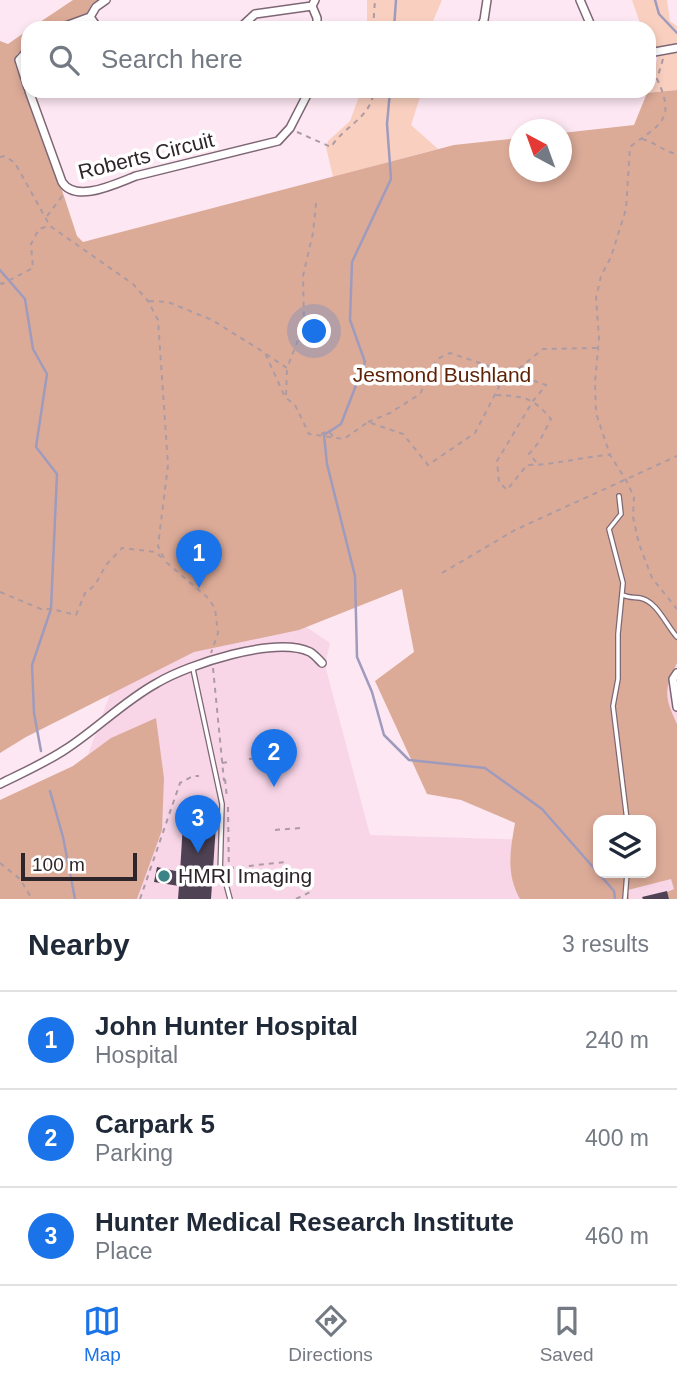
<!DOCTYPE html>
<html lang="en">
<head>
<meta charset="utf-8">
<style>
	body { margin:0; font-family:Helvetica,sans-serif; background:#f6f6f7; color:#1f2937 }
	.controls { position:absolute; right:21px; bottom:21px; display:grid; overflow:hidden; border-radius:14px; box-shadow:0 4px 10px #0003 }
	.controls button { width:63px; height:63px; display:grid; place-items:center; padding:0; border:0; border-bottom:2px solid #e0e1e3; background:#fff; color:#1f2937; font:35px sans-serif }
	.compass { position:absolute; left:509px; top:119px; width:63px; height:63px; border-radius:50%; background:#fff; box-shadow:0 4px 10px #0003; rotate:319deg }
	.scale { position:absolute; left:21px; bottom:18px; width:116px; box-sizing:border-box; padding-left:7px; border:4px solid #2e252a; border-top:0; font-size:19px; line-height:24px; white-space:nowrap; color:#2e252a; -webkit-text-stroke:5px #fff; paint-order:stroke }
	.you { position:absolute; left:315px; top:332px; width:24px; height:24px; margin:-18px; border:5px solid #fff; border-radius:50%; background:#1a73e8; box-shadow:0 0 0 10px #1a73e833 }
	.badge { display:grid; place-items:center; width:46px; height:46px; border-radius:50%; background:#1a73e8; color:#fff; font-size:23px; font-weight:700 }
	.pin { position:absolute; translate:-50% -58px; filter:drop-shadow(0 2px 4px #0008) }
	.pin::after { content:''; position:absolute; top:37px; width:24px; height:21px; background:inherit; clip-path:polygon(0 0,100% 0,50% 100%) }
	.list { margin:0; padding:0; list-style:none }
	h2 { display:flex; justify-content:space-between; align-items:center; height:91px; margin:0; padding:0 28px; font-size:30px }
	h2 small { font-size:23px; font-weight:400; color:#747a83 }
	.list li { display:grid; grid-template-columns:46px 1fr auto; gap:21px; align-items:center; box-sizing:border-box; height:98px; padding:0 28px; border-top:2px solid #e0e1e3 }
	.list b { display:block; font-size:26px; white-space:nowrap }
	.list p { margin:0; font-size:23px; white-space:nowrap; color:#747a83 }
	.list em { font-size:23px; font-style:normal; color:#747a83 }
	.icon { flex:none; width:38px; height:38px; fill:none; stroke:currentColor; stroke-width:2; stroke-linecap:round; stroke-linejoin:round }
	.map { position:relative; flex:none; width:677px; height:899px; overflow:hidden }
	.search { position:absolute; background:#fff; box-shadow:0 4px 10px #0003; left:21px; right:21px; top:21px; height:77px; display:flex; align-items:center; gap:18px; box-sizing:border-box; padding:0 24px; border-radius:21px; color:#747a83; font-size:26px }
	.sheet { height:385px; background:#fff }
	nav { display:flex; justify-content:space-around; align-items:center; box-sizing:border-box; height:98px; border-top:2px solid #e0e1e3; background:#fff; font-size:19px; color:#747a83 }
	nav a { display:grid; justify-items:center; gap:4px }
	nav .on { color:#1a73e8 }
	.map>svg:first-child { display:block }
</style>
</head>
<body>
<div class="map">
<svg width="677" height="899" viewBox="0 0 677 899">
	<rect width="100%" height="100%" fill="#fde7f2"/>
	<path fill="#f8d6e8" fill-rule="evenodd" d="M677,341v558h-677l86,-139 82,-226 162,109 -5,22 45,170 225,7 -13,-436zM598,820h53v53h-53z"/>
	<path fill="#f9d0c0" d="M367,0h75l-12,28h-63z
		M632,0h35l3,21 7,5v17l-5,4 -23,3v-22h-25l16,-5z
		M677,51v39l-30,3 11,-36z
		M361,91h61l-11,34 27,24 -105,28 -7,-30 2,-6 22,-20z"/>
	<path fill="#dcab98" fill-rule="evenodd" d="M73,0h25l-6,4 -5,9 -32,15h-24z
		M28,30v16l-11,8 -2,10 46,123 16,49 6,6 371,-97 65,-7 1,34h42v-39l72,-8 13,-32 30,-3v573c-13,27 -13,33 0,61v175h-8l-2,-7 7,-3 -3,-10 -43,11 1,9h-109c-14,-25 -10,-48 -5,-76l-54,-23 -34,-6 -52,-113 39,-29 -12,-63 -103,41 -105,22 -168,85 -26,16v-712l8,3zM598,820h53v53h-53z
		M156,718l8,60 -2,52 -25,69h-137v-99l73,-34 38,-28z"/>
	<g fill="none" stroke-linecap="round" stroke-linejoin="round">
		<path stroke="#9f9bbd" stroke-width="2.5" d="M655,0l4,14 18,19
			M394,28l2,-28
			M390,91l-3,33 4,55 -39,83 -2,58 15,42 -24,62 -17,11 3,29 28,112 2,81 15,35 12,43 25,25 76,8 57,41 72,82 1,8
			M0,270l25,29 8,50 14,25 -11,73 21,27 -6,135 -19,56 2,48 7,38
			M50,791l13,46 12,62"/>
	</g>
	<path fill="#4f4254" d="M194,803l14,1v5l9,1 -6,89h-33l1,-13 -25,-4 3,-15 23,5 4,-65 10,1z
		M667,891l2,8h-26l-1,-2z"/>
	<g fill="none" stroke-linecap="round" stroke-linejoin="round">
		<defs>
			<path id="lane" d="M619,496l2,18 -12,15 14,54 -5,51v45l-5,27 14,114
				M623,595c6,3 11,2 17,3 17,3 26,27 37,39
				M193,669l29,135 -2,72 6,8 4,15
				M625,899l2,-26"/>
			<path id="street" d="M315,0l-3,6 5,12v10
				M580,0l12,28
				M90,17l8,11
				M60,28l30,-11 6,-10 10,-7
				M240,28l15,-14 57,-8
				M480,28l4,-8 3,-20
				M28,50l-9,10 9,28
				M649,53l28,-5
				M29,91l33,91c14,22 55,1 74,-6l142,-35 12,-13 19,-37
				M490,91h1
				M677,673l-4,6 4,28
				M0,784c22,-11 45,-21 66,-35 31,-20 58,-48 91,-66 32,-19 118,-47 153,-31 5,3 8,7 12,11"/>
		</defs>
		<use href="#lane" stroke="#7e6774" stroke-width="6"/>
		<use href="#street" stroke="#7e6774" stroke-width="10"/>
		<path stroke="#ac9ba3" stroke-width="2" stroke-dasharray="5 5" stroke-linecap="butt" d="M373,28l2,-28
			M663,59l-6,20c20,42 2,45 -27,68l-4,62 -15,48 -10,19 -5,22 3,40 -4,44 1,31 14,42 16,25 8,17 -1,20 6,27 13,34 25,31
			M297,132l34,15c14,-22 39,-28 43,-56
			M642,139c13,3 22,13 35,15
			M0,157l5,-1 10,7 35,63 83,58 15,17 10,19 10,145 -10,81 8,16 41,35 8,11 3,25 -7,20
			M47,216l16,-21
			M0,283l2,1 31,-16 -2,-24 8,-15 10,-3
			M149,301l19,1 44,18 53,33 20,44 10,8 14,29 35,5 24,-17 35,12 25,31 47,-32 26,-50 42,-34 54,-1
			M266,354l21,14 17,-43 -1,-49 10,-43 3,-30
			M286,395l1,-26
			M496,395c27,1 37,2 55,24l-12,23 -10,12 10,11
			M368,422l22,-9 30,-19 17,-35 13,-6 96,32 -13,16 -36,60 2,21 8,8 20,-25c28,0 54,-8 82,-10
			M321,434l7,-3 5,5
			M442,573l73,-43 162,-74
			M0,592l41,17h10l25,6 9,-22 10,-8 11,-20 16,-17 34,4 6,6
			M213,668l11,113
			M249,759l12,-1
			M222,763l7,-1
			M225,779l2,19
			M228,807l1,71
			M275,830l26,-2
			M0,863l20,16 12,20
			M229,868l57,-6
			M140,899l40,-116 13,-7h6
			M296,899l14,-7 2,-6"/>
		<use href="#lane" stroke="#fff" stroke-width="3.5"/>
		<use href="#street" stroke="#fff" stroke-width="7"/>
	</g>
	<circle fill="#3a8386" stroke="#fff" stroke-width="2.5" cx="164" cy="876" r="7"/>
	<g text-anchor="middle" stroke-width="7" stroke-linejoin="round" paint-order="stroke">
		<g font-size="21" fill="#2e252a" stroke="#fff">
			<text transform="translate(146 156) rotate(-14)" y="7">Roberts Circuit</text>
		</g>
		<g font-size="21" fill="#5e2306" stroke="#fff">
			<text x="442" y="382">Jesmond Bushland</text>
		</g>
		<g font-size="21" fill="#2e252a" stroke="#fff" text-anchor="start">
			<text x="178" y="883">HMRI Imaging</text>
		</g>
	</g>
</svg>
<div class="controls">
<button><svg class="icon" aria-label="layers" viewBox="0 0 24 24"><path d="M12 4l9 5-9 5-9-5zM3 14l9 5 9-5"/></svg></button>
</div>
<svg class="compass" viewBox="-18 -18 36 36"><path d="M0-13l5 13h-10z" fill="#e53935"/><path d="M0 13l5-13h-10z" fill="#747a83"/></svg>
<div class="scale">100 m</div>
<div class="you"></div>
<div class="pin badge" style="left:199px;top:588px">1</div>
<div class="pin badge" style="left:274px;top:787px">2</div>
<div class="pin badge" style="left:198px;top:853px">3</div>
<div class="search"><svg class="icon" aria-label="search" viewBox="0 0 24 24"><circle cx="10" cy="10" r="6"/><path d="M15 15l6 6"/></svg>Search here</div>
</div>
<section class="sheet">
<h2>Nearby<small>3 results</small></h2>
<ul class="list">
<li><span class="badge">1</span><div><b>John Hunter Hospital</b><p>Hospital</p></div><em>240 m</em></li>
<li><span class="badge">2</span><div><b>Carpark 5</b><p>Parking</p></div><em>400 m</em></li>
<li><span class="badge">3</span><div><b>Hunter Medical Research Institute</b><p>Place</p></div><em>460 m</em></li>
</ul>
</section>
<nav>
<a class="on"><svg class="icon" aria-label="map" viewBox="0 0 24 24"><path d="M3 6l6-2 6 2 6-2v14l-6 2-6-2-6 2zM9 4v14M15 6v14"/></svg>Map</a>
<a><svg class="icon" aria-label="directions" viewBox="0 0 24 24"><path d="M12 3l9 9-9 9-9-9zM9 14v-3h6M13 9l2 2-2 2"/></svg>Directions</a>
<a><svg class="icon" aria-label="saved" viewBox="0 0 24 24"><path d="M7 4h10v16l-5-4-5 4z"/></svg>Saved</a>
</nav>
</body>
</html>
